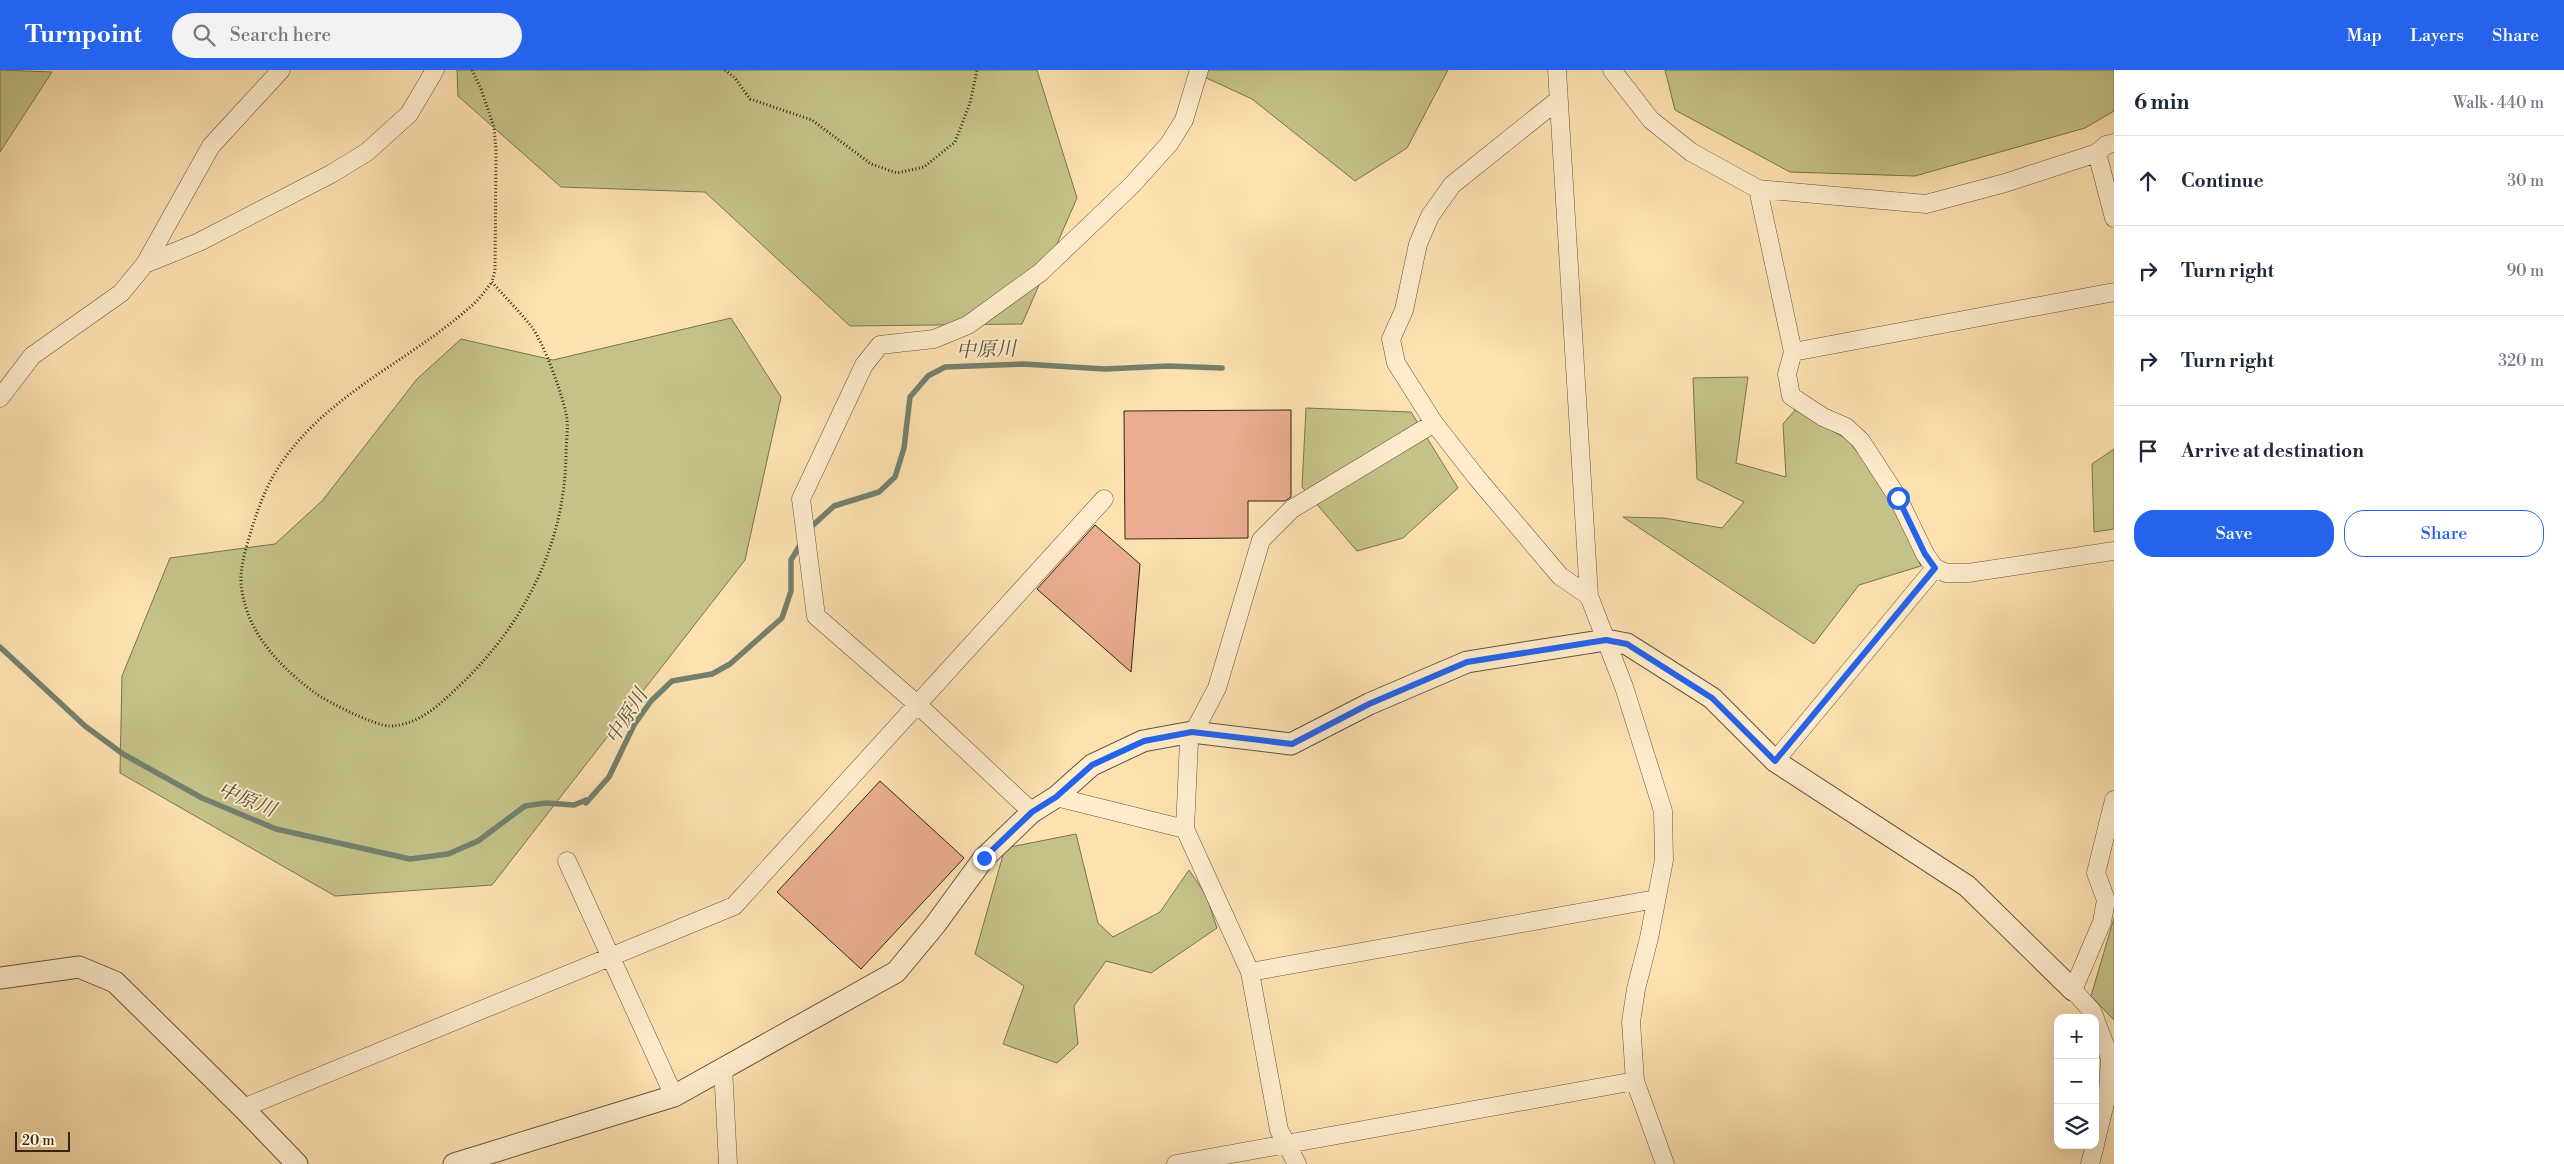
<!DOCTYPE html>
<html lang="en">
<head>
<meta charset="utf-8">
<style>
	body { margin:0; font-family:"Libre Bodoni","Noto Serif JP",serif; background:#f2f2f3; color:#1f2937 }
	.controls { position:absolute; right:15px; bottom:15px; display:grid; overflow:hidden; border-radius:10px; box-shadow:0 5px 20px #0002 }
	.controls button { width:45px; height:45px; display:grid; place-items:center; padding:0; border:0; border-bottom:1px solid #e0e1e3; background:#fff; color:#1f2937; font:25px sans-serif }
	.scale { position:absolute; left:15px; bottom:12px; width:55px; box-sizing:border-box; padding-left:5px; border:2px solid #332614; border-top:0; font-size:14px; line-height:18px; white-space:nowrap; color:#332614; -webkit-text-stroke:4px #feeccc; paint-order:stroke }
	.stop { position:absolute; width:15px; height:15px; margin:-11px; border:4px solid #2563eb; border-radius:50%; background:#fff }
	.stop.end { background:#2563eb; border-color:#fff; box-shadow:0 1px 5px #0008 }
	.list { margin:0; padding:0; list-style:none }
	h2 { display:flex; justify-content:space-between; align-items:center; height:65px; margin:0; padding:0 20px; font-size:21px }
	h2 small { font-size:16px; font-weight:400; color:#747a83 }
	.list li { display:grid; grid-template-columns:32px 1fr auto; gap:15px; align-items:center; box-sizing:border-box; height:90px; padding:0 20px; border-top:1px solid #e0e1e3 }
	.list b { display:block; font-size:19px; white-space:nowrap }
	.list em { font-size:16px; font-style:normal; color:#747a83 }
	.actions { display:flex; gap:10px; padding:15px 20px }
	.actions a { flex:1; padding:11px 0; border:1px solid #2563eb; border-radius:20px; text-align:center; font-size:18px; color:#2563eb }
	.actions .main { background:#2563eb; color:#fff }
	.icon { flex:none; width:28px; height:28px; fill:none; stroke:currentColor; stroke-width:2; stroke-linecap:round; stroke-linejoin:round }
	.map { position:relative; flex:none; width:2114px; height:1094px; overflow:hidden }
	header { display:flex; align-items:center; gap:30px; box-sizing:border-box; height:70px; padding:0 25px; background:#2563eb; color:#fff }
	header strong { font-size:24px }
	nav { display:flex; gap:28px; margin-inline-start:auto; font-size:18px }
	.search { width:350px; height:45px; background:#f2f2f3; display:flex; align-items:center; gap:12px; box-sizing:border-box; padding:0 18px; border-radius:28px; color:#747a83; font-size:19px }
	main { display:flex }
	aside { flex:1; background:#fff }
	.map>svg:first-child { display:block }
</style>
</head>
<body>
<header>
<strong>Turnpoint</strong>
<div class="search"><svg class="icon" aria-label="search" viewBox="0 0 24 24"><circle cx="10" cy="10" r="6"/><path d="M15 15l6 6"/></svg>Search here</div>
<nav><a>Map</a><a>Layers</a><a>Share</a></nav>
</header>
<main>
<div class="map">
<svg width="2114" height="1094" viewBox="0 0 2114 1094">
	<rect width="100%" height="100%" fill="#fde1b1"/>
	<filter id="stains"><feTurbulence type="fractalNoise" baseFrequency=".004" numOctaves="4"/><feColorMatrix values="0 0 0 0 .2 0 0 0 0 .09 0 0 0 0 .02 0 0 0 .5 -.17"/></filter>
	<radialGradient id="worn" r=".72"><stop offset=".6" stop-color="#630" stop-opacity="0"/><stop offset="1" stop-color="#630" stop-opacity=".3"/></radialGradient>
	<path fill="#c4c288" stroke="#7c744e" d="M0,0l52,2 -52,80z
		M457,0h580l40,128 -55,126 -172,2 -145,-134 -144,-5 -103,-91z
		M1189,0h259l-41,78 -52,33 -103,-82z
		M1665,0h449v41l-29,17 -170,48 -125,-4 -115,-62z
		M731,248l50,79 -36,163 -253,325 -157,11 -215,-123 2,-97 48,-118 105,-14 47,-43 95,-122 44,-40 92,21z
		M1748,307l-12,86 50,14 -3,-53 12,-14 52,29 36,46 38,81 -62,19 -45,59 -191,-127 41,1 58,10 22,-26 -47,-23 -4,-101z
		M1306,338l105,4 47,76 -55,50 -46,13 -55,-64z
		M2114,379v80l-20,3 -2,-68z
		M1076,764l22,89 15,14 47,-25 29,-42 17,25 11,33 -66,45 -45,-12 -32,45 4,38 -21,19 -54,-19 21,-58 -49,-32 30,-106z
		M2114,848v102l-23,-24z"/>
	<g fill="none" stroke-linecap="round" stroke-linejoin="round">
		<path stroke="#74816d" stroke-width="5.5" d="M810,458l24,-22 45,-14 16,-15 9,-29 6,-51 18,-21 17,-9 78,-3 82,5 63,-3 54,2
			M0,577l85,79 38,28 79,44 74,31 134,30 38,-5 30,-13 47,-35 21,-3 28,2 12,-5v3l23,-26 25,-52 17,-24 21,-20 40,-7 18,-10 52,-46 9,-27v-31l11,-18"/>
	</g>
	<path fill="#eaad91" stroke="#332614" d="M1291,340v87l-6,4h-37v37l-123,1 -1,-128z
		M1095,455l45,39 -9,108 -94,-83z
		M880,711l84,77 -103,111 -84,-77z"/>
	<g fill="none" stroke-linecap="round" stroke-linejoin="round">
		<defs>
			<path id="minor" d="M1557,0l32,526 35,91 39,124 1,49 -15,78 -13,51 -5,33 4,59 30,83
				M1612,0l39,50 40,32 67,37 168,15 79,-21 92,-30 9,-8 8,-2
				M1558,30l-106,85 -22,31 -12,28 -14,66 -13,29 5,24 38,60 43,55 83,98 29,20
				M2097,83l17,65
				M1758,119l35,163 -6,22 4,22 32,21 23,10 15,14 37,57 27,56 10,14 11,5h22l146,-22
				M145,194l54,-22 132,-68 36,-22 42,-38 26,-44
				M1793,282l321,-60
				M0,328l32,-42 89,-63 24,-29 66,-118 70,-76
				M1775,691l160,-193
				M1056,727l129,32
				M1032,742l-114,-107 -102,-89 -15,-117 63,-134 16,-20 54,-6 34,-14 73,-53 91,-87 37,-41 15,-24 15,-50
				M567,791l107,235
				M1250,902l406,-73
				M2095,948l-3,-7 -19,-21 29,-68 4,-22 -10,-27 18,-73
				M2095,949l15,39 -2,33 -13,53
				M723,997l5,97
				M243,1038l491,-202 370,-407
				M1176,1094l459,-83
				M1297,1094l-18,-34 -29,-158 -65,-143 4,-88 28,-53 44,-148 31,-31 142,-86
				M2090,1094l5,-19"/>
			<path id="tertiary" d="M0,908l79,-11 36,15 128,126 54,56
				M454,1094l220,-68 222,-124 39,-47 49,-67 48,-46 24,-15 36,-32 51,-24 49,-9 99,12 78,-40 98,-42 139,-22 21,4 85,54 63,63 192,125 106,104"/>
		</defs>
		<use href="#minor" stroke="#66553b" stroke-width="19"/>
		<use href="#tertiary" stroke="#66553b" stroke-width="23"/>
		<path stroke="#332614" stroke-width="3" stroke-dasharray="1 2.5" stroke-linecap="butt" d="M472,0l9,19 13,38 2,24 -1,119 -3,12
			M725,0l10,8 15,21 62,21 59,44 26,9 27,-6 31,-25 15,-39 7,-33
			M492,212c13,15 27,29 39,44 13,17 30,65 35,87 3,13 0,28 0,41 -1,90 -42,171 -107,232 -20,19 -40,39 -69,40 -15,0 -62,-24 -75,-33 -34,-26 -66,-57 -73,-102 -4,-20 4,-43 10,-63 8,-26 18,-51 35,-73 48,-64 123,-95 182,-147 9,-7 16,-17 23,-26z"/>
		<use href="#minor" stroke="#feeccc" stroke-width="18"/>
		<use href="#tertiary" stroke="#feeccc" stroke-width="21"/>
	</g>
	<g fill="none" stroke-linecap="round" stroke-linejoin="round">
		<path stroke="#2563eb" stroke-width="6" d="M984,788l48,-46 24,-15 36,-32 52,-24 48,-9 100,12 77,-40 98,-42 139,-22 21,4 85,54 63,63 160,-193 -10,-14 -27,-56"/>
	</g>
	<g text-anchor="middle" stroke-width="4" stroke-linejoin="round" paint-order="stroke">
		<g font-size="20" font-style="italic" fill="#535441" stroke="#feeccc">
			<text transform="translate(986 279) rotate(-2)" y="7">中原川</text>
			<text transform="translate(626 646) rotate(-58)" y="7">中原川</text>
			<text transform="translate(247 729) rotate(22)" y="7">中原川</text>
		</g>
	</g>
	<rect width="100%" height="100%" filter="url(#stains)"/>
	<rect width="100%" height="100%" fill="url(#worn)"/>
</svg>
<div class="controls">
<button>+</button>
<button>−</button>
<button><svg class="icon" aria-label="layers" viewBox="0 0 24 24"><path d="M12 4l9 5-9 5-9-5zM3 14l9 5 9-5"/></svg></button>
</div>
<div class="scale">20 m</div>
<div class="stop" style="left:1898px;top:428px"></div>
<div class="stop end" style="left:984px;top:788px"></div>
</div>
<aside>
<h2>6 min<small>Walk · 440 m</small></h2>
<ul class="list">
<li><svg class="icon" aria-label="ahead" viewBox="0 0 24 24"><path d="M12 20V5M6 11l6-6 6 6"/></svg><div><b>Continue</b></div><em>30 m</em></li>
<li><svg class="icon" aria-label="right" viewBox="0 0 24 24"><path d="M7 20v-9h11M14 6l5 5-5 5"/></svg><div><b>Turn right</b></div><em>90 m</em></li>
<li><svg class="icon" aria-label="right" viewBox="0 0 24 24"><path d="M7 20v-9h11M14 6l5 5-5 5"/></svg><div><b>Turn right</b></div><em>320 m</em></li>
<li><svg class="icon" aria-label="arrive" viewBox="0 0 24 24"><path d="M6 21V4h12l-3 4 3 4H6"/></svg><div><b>Arrive at destination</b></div></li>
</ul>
<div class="actions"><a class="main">Save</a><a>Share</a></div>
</aside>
</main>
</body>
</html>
